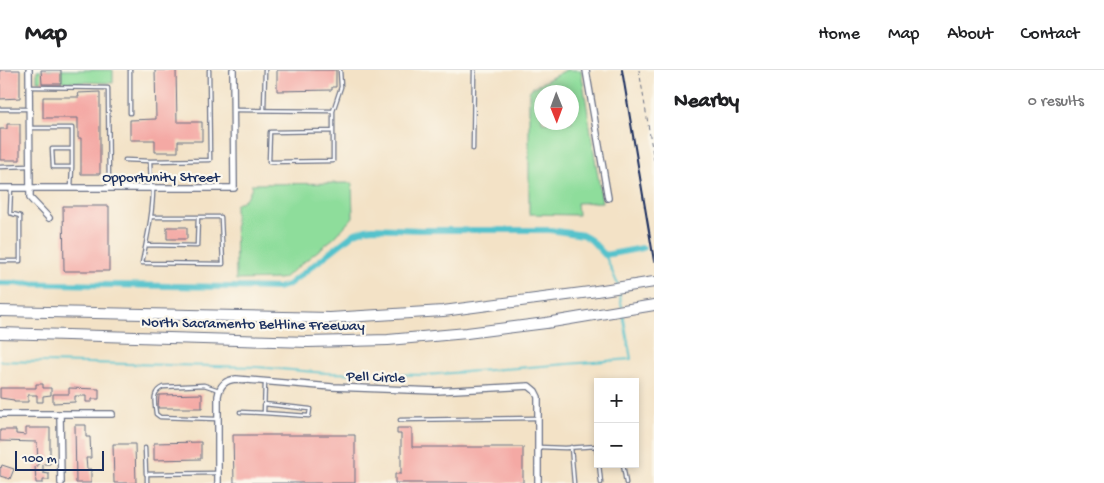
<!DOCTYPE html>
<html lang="en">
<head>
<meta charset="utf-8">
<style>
	body { margin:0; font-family:"Gochi Hand",sans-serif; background:#f2f2f2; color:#202124 }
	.controls { position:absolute; right:15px; bottom:15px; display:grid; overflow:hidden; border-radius:0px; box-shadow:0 2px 8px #0003 }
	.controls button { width:45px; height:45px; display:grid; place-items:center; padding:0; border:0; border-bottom:1px solid #e0e0e0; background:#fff; color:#202124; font:25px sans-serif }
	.compass { position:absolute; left:534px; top:15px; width:45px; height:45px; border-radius:50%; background:#fff; box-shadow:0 2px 8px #0003; rotate:179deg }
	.scale { position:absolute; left:15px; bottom:12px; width:89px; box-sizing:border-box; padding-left:5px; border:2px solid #1b2f5e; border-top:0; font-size:14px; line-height:18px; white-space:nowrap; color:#1b2f5e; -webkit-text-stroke:4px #fbf7ec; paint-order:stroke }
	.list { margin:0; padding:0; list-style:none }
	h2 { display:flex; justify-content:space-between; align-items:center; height:65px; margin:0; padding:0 20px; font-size:21px }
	h2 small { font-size:16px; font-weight:400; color:#757577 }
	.map { position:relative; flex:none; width:654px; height:413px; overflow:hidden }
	header { display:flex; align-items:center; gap:30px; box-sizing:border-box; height:70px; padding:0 25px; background:#fff; border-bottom:1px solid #e0e0e0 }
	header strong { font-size:24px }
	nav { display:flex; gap:28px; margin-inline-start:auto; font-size:18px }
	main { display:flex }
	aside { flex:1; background:#fff }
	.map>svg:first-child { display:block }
</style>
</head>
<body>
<header>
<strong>Map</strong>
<nav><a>Home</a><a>Map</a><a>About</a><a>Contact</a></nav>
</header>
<main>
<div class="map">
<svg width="654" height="413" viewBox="0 0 654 413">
	<rect width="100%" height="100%" fill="#fbf7ec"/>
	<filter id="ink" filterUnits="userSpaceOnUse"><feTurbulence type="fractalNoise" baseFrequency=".02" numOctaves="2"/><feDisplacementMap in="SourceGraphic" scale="10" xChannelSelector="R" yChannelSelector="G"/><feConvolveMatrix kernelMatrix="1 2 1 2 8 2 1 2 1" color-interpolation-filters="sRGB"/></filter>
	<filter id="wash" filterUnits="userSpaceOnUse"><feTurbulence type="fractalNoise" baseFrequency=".0096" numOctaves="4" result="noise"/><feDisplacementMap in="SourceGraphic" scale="20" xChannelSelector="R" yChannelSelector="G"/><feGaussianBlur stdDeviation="1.12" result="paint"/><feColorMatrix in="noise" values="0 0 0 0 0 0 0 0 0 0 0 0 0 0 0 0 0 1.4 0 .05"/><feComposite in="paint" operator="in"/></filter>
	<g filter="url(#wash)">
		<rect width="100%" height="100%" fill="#f3e2c6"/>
		<path fill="#8edd9b" stroke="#54867c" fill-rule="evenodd" d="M37,0h76v13l-76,-2z
			M566,0h15l21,132 -25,1 1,12 -49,-1v-122l3,-4zM572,22v30h-30v-30z
			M352,113l1,34 -18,20 -51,41 -5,1 -43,1 -1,-75c10,-5 16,-10 17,-21z"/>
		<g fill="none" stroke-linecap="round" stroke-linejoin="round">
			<path stroke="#55c2cc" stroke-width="2" d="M605,185l13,30
				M619,222l3,15
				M0,291l257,6 69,6 100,2 205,-16 -8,-45"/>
			<path stroke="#55c2cc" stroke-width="6" d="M0,213l278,5 10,-3 67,-52 11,-4 7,-1 47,2h130l33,5 8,5 14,15 38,-7"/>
		</g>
		<g id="blocks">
			<path fill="#f4a9a4" d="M0,0h20v28l-20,1z
				M41,0h20v14h-19z
				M155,0h21l1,52h25v19h-24v11h-23v-12h-25v-20l26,-1z
				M277,0h59v17h-4v3l-55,1z
				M100,22v82h-19v-36h-3v-20h-35v-21h36l-1,-4z
				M7,54h13v36h-20v-31h7z
				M63,136h46v65h-45z
				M167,157h20v12h-20z
				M36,314h7v4h8v7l-8,1v6h-6v-7h-9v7h-14v-2l-14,-2v-10h36z
				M69,318l30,1v10h-7v3h-6v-6h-11v6l-22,1v-9h16z
				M202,324v14h-44l1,-13z
				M75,355h11v12h4l1,21h-5l1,11h4v14h-15z
				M26,358h24v36h-7v9l6,1v6h-6v3h-7l-1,-17h3l-1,-24 -37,-1v-11h16v4l10,1z
				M397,358h15v19h111v36h-128v-9h6v-40h-4z
				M233,365h122v48h-121z
				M201,372v17l-47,1v-17z
				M113,374h22l1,39h-22z
				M2,395l12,4 -4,10 -10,-3v-9l1,1z"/>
		</g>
	</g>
	<g filter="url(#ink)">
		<use href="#blocks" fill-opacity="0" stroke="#676e82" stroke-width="1"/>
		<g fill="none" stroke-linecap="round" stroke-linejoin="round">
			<defs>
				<path id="service" d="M130,0v43
					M31,17l77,1 1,100
					M0,39h28
					M235,40l98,1v50l-64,1 1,-30 63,-1
					M264,40l1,-40
					M333,41l8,-24 -1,-17
					M31,58h41v21h-20l1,18h19v-18
					M473,79l1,-79
					M125,90l25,1 1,26
					M150,91l60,-1 -1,-90
					M0,97l28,-1
					M71,118l1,-21
					M151,147h70l2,47 -81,-1c5,-25 11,-49 11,-75
					M146,175l51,1 1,-29
					M0,191h20v-45l-10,-3 1,-25
					M240,342l24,1 1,-31
					M264,343l45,3 1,-7 -46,-5
					M216,349l-56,-2 -4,-3c-1,-11 -5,-22 7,-27l41,-2 15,5
					M400,350l136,-2
					M596,376l2,12
					M539,377l26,1 33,-2
					M571,377l3,36
					M145,378l1,26 71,-1
					M599,394l2,19
					M623,394l3,19
					M147,404v9"/>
				<path id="minor" d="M29,0l1,128 19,20
					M586,0l22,128
					M0,118h234l-1,-118
					M0,344h112
					M60,344l1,69
					M218,413v-87c2,-11 7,-16 18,-17l96,8 104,4 93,-5 6,5 3,6v86"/>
				<path id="motorway" d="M0,241l330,7 113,-7 147,-19 64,-10
					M0,263l308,9 80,-2 79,-7 79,-10 108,-18"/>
			</defs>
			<use href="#service" stroke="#676e82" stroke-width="5"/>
			<use href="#minor" stroke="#676e82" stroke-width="8"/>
			<use href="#motorway" stroke="#676e82" stroke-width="12"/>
			<path stroke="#676e82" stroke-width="1" stroke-dasharray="4 4" stroke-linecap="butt" d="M639,0l15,90"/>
			<use href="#service" stroke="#fff" stroke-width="2.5"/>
			<use href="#minor" stroke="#fff" stroke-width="5.5"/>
			<use href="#motorway" stroke="#fff" stroke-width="10"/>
			<path stroke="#1b2f5e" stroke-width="2" d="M622,0l32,191"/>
		</g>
	</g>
	<g text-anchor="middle" stroke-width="4.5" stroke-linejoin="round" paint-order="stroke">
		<g font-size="15" fill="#1b2f5e" stroke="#fbf7ec">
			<text x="161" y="111">Opportunity Street</text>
			<text transform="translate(253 253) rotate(1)" y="5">North Sacramento Beltline Freeway</text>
			<text transform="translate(376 306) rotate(2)" y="5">Pell Circle</text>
		</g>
	</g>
</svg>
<div class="controls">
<button>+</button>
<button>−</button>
</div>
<svg class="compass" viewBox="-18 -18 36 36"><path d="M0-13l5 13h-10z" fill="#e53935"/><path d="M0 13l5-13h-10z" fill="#757577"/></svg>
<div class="scale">100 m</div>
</div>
<aside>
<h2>Nearby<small>0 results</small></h2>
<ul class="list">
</ul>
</aside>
</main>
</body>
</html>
